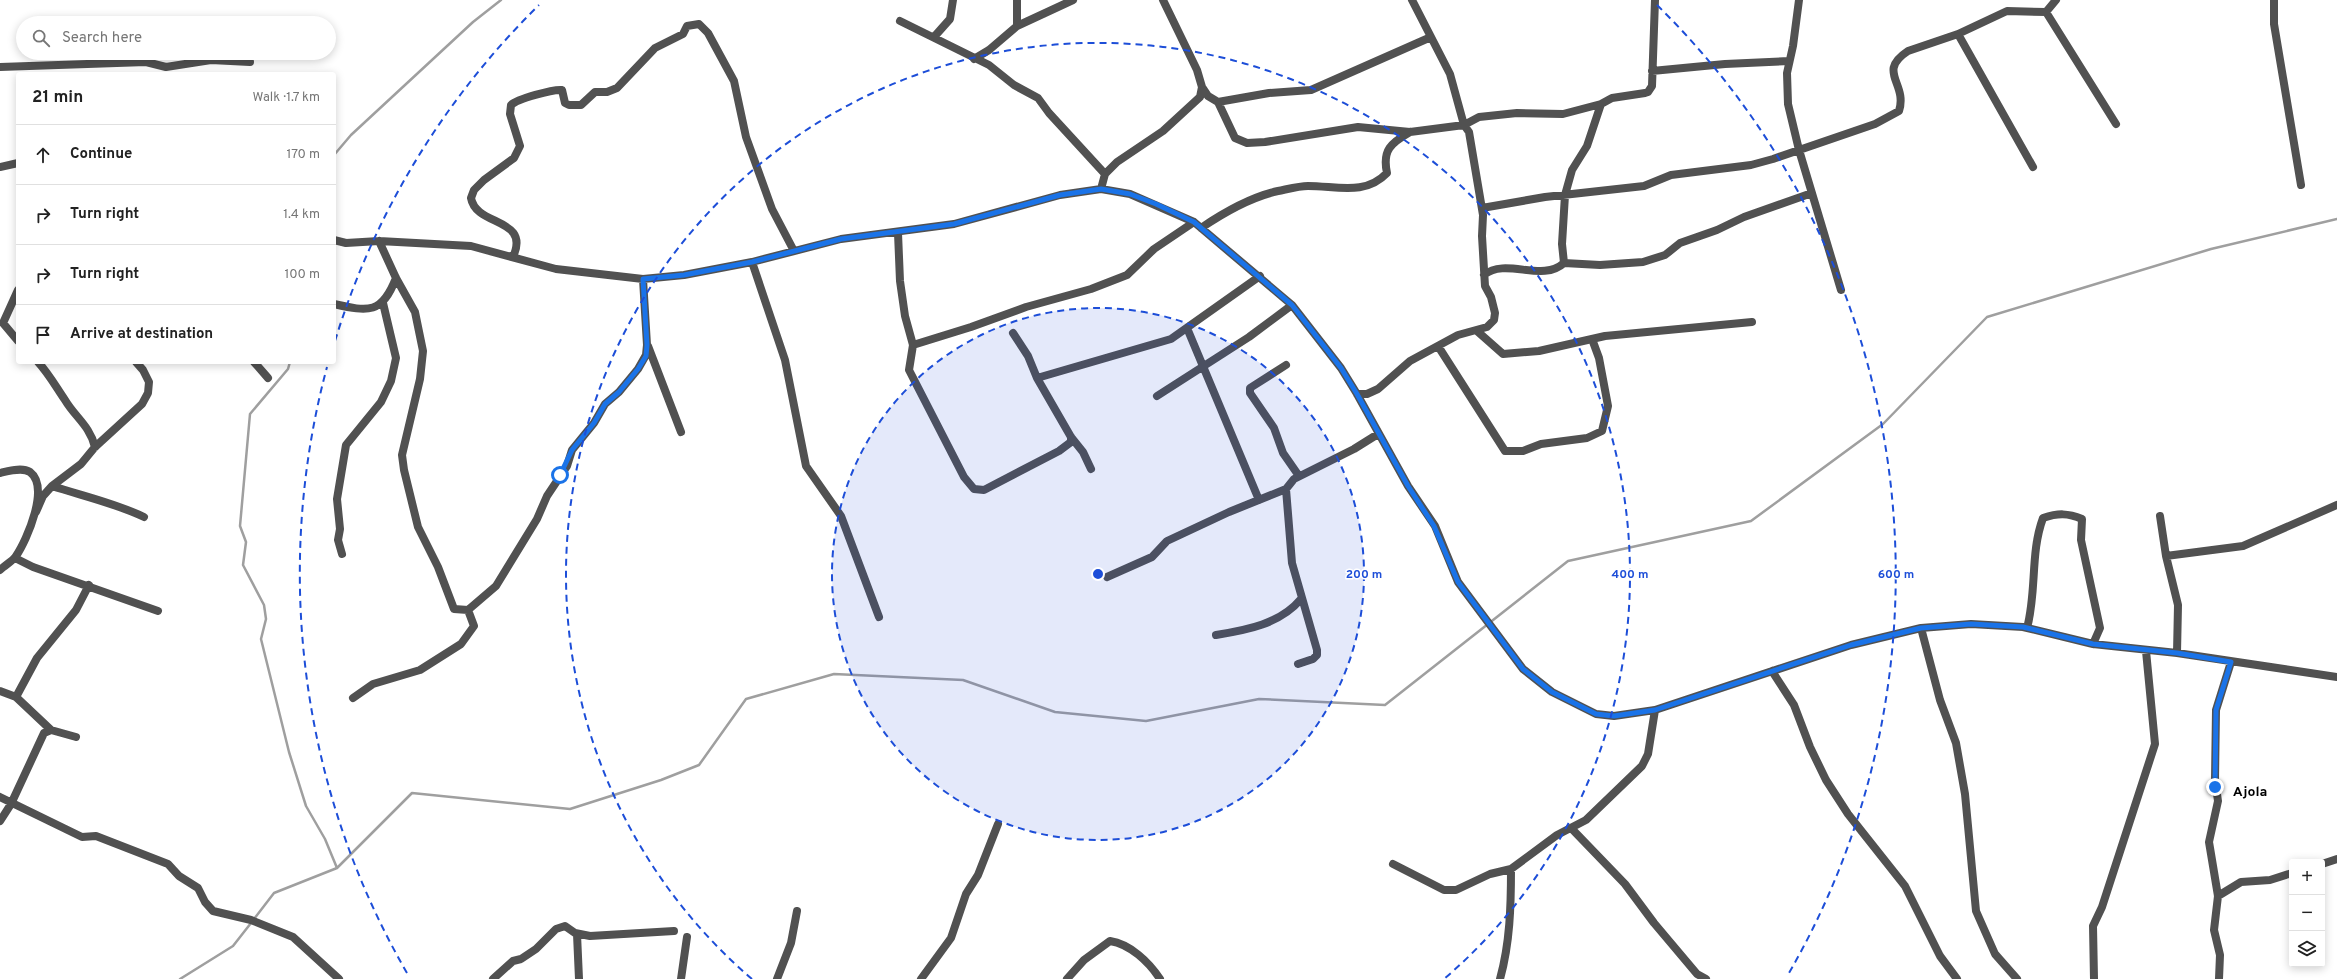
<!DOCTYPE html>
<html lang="en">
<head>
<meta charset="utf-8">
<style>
	body { margin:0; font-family:Overpass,sans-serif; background:#f6f6f6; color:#222 }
	.controls { position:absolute; right:12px; bottom:12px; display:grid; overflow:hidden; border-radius:4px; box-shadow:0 2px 10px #0003 }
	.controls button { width:36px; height:36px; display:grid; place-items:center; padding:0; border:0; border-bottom:1px solid #e0e0e0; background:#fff; color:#222; font:20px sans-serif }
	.stop { position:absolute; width:12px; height:12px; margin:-9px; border:3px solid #1a73e8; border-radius:50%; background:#fff }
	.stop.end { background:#1a73e8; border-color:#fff; box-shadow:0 1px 4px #0008 }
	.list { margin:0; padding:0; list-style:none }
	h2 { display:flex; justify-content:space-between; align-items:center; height:52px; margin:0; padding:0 16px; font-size:17px }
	h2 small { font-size:13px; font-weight:400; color:#767676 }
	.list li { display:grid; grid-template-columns:26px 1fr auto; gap:12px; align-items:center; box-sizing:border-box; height:60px; padding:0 16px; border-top:1px solid #e0e0e0 }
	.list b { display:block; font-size:15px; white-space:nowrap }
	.list em { font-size:13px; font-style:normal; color:#767676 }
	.icon { flex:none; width:22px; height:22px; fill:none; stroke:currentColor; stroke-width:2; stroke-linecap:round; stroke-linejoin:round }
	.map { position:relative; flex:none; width:2337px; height:979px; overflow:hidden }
	.search { position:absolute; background:#fff; box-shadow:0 2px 10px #0003; left:16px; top:16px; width:320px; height:44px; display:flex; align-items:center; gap:10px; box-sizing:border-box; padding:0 14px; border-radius:22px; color:#767676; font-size:15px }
	.panel { position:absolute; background:#fff; box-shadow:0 2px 10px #0003; left:16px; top:72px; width:320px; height:292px; border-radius:4px }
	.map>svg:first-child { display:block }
</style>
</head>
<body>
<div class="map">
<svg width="2337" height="979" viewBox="0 0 2337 979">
	<rect width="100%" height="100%" fill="#fff"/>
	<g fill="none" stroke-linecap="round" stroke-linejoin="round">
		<path stroke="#9f9f9f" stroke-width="2.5" d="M334,155l17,-20 122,-113 28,-22
			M290,362l-2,7 -38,45 -10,112 6,16 -3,23 21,40 2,14 -5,20 28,113 17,54 19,33 12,29
			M254,919l20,-26 63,-25 75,-75 158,16 91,-29 38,-15 47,-66 88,-25 129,6 92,32 91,9 113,-22 126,6 183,-144 183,-40 132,-97 104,-107 224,-68 126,-30
			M180,979l53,-33 18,-23"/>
		<path stroke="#515151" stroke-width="8" d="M1017,0v26
			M1799,0l-6,46 -6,27 1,31 11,46 42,140
			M2274,0v24l27,161
			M2046,12l70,112
			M900,21l89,44 25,20 24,13 11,15 56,61
			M1958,34l75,133
			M934,37l16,-18 3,-19
			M974,59l15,-9 28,-24 56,-26
			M0,67l146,-5 20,5 45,-7 39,2
			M1652,71l73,-7 64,-3
			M1202,87l6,9 10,6 51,-9 42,-3 120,-53
			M1218,102l17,36 12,5 18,-1 93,-15 52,5 54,-7 15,-8 38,-4 46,1 38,-10
			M0,167l18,-4
			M1101,189l4,-15 12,-12 46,-31 37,-34 2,-10 -5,-17 -34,-70
			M1482,208l63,-11 99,-11 27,-11 80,-10 22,-6 102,-35 24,-13c9,-28 -23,-39 9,-60l50,-17 49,-23 39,1 10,-12
			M1201,228c22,-15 50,-31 77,-37 10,-2 21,-5 30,-5 29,0 57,10 79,-13 -5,-23 4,-30 23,-41
			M898,233l2,48 5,35 8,29 -4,25 55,107 10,12 10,1 75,-39 12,-9v-5
			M334,240l12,3 33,-2 92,5 85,23 87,10 41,-4 68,-13 89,-23 113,-15 106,-29 41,-6 29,5 64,28 98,83 49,63 16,26 51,92 27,40 23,56 65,87 29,23 44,22 18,2 41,-6 196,-65 70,-17 50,-4 52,3 70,17 84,9 160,24
			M379,241l17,37 19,34 8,39 -3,28 -18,76 2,15 14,57 20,40 16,42 14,1 28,-24 41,-67 10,-23 20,-30 5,-16 22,-27 11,-19 14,-12 19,-23 8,-14 1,-10 -4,-66
			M513,257c18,-40 -37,-30 -42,-59l3,-8 10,-10 30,-22 6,-12 -10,-32 1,-9c6,-6 42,-16 51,-15l3,13 4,2h12l14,-13h12l10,-4 38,-40 28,-14 4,-8 12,-2 9,9 26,48 12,56 26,72 22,42
			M752,262l33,98 21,106 35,50 38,101
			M1564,263l36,2 43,-3 22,-7 15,-12 37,-13 27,-13 68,-24
			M1484,275c22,-18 58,8 80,-12l-2,-19 3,-49 7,-25 15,-24 14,-42 11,-6 33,-5 3,-1 4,-6 3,-86
			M18,290l-15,33 15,18
			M334,304c35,8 48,10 62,-26
			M1187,328l72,172
			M1477,331l26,23 36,-3 66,-15 147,-14
			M1013,333l15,23 9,22 34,59 12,15 8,17
			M913,345l58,-18 55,-20 65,-18 36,-14 27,-26 40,-27
			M648,346l33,86
			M1438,346l67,105h18l18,-7 46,-6 15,-7 6,-25 -9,-48 -7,-19
			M38,362c11,12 18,25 27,38 10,17 25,26 30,47
			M254,362l14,16
			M1286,365l-36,23v5l24,35 9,25 16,23
			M1037,378l134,-39 89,-63
			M1357,394h10l11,-5 32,-28 48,-26 29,-8 7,-7 1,-7 -4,-16 -6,-11 -3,-50 1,-21 -14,-83 -5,-7 -14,-51 -38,-74
			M1157,396l92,-59 43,-32
			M0,473c9,-2 22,-6 30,-1 20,15 -3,68 -14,84 -3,5 -11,9 -16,14
			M52,486c31,10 63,17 92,31
			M36,512l7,-16 9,-10 29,-22 14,-17 47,-43 6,-11 1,-11 -6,-12 -7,-8
			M2160,516l6,40 12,49 -1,48
			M342,554l-4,-14 2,-11 -3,-30 9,-54 35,-43 10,-21 5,-23 -13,-55
			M2166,556l77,-10 94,-41
			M15,558l18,9 125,44
			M1107,577l45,-20 15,-16 62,-29 57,-23
			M1921,628l19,72 16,43 9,51 11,117 19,43 22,25
			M2027,628c10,-37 3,-75 16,-110 15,-5 25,-5 39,1l-1,21 19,88 -7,16
			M1216,635c31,-5 64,-11 85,-36
			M1298,664l15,-5 4,-4v-5l-25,-87 -6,-74 8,-10 60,-30 24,-15
			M1772,671l22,34 16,42 16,33 22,34 57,72 35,70 17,23
			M0,691l16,6 35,33
			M16,697l21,-39 39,-48 13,-25
			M353,698l20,-14 47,-14 41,-26 13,-18 -6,-16
			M0,797l82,40 14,-1 72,28 11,12 19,12 7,14 8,9 38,9 42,17 46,42
			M0,821l11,-17 33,-71 7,-3 25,7
			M1572,829l53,55 29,39 43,51 9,5
			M1393,864l51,26h12l34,-16 21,-5 46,-34 29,-15 56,-54 6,-12 7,-44
			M2322,864l15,-5
			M2218,896l23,-14 29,-2 22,-7
			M577,934l2,45
			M493,979l20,-18 8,-2 15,-10 20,-20 9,-3 10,7 15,3 84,-5
			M681,979l6,-42
			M777,979l14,-36 6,-32
			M921,979l30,-41 15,-44 12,-19 20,-51
			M1067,979l17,-19 26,-19c20,3 39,21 50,38
			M1500,979c10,-36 11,-73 11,-110
			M2094,979l-1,-53 9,-19 53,-163 -9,-93
			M2219,979l1,-24 -6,-25 4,-34 -9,-54 9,-41 -3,-21 1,-70 15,-48"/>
	</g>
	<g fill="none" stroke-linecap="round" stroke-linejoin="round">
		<path stroke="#1a73e8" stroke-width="5" d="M560,475l12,-25 22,-27 11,-19 14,-12 19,-23 8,-13 1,-11 -4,-66 41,-4 68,-13 89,-23 113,-15 106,-29 41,-6 29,5 26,10 38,18 98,83 49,63 16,26 51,92 26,40 24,56 65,87 29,23 44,22 18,2 41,-6 196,-65 70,-17 50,-4 52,3 70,17 84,9 54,9 -15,48 -1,77"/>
	</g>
	<circle cx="1098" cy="574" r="266" fill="#1d4ed8" fill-opacity=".12"/>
	<g fill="none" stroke="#1d4ed8" stroke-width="2" stroke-dasharray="7 5">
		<circle cx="1098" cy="574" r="266"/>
		<path d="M752 979A532 532 0 1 1 1444 979"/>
		<path d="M407 973A798 798 0 0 1 327 367M335 341A798 798 0 0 1 539 5M1657 5A798 798 0 0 1 1789 973"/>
	</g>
	<g text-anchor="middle" stroke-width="3" stroke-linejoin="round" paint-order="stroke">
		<g font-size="14" font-weight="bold" fill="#000" stroke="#fff">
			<text x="2250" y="796">Ajola</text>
		</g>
	</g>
	<circle cx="1098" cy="574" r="6" fill="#1d4ed8" stroke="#fff" stroke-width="2"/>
	<g font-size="12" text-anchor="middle" font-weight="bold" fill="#1d4ed8" stroke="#fff" stroke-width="3" stroke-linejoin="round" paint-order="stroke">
		<text x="1364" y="578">200 m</text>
		<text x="1630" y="578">400 m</text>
		<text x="1896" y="578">600 m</text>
	</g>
</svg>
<div class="controls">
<button>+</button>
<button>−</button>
<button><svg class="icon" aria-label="layers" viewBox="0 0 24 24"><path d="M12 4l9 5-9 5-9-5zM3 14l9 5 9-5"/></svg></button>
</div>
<div class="stop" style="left:560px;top:475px"></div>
<div class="stop end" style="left:2215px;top:787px"></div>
<div class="search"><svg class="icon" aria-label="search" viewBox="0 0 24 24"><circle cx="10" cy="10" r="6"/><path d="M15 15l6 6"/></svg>Search here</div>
<section class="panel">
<h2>21 min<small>Walk · 1.7 km</small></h2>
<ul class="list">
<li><svg class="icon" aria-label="ahead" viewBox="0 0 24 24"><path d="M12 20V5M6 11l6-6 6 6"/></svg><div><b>Continue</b></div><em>170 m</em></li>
<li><svg class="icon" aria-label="right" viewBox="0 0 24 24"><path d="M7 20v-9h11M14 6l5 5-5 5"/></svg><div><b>Turn right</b></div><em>1.4 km</em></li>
<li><svg class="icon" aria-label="right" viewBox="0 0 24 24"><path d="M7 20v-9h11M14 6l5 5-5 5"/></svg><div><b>Turn right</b></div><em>100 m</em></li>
<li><svg class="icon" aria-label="arrive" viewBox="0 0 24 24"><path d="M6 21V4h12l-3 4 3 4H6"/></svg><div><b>Arrive at destination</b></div></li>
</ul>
</section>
</div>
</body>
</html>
